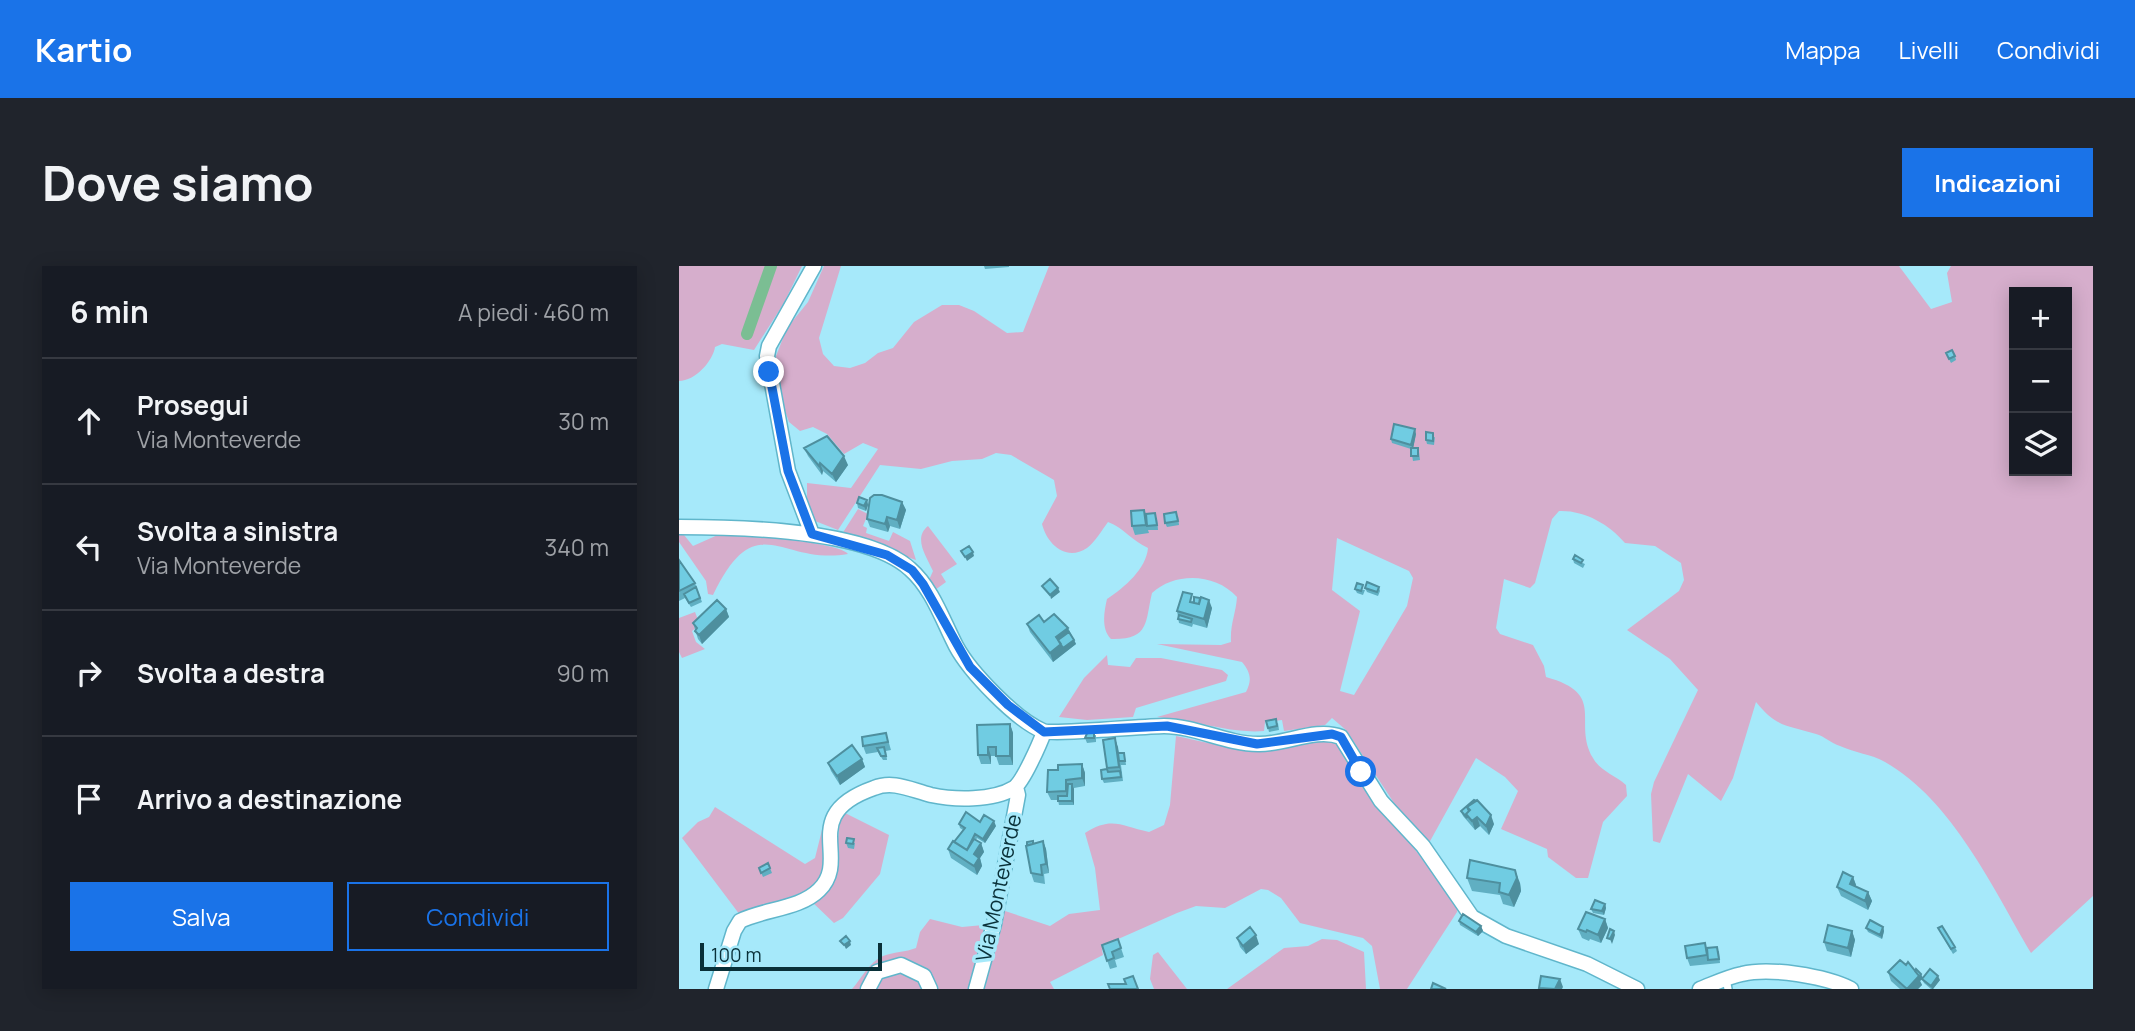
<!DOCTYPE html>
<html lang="it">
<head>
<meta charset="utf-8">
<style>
	body { margin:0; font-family:Manrope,sans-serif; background:#20242c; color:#f1f3f6 }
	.controls { position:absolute; right:21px; top:21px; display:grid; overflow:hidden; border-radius:0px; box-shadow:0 4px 18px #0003 }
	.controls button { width:63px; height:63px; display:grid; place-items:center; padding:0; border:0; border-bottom:2px solid #363941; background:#171b24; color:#f1f3f6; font:35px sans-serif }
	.scale { position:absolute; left:21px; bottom:18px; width:182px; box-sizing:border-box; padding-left:7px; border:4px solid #093038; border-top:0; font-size:19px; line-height:24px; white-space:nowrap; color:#093038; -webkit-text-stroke:5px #a6e9fa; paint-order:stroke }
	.stop { position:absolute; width:21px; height:21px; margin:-16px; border:5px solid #1a73e8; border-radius:50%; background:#fff }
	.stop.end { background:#1a73e8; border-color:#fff; box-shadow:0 2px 7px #0008 }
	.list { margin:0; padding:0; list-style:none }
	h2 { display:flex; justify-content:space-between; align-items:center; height:91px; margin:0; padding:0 28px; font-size:30px }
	h2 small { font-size:23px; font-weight:400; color:#9ea1a6 }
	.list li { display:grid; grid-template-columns:46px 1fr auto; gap:21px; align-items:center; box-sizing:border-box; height:126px; padding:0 28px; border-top:2px solid #363941 }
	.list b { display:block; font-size:26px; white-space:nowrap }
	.list p { margin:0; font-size:23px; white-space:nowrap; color:#9ea1a6 }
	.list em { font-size:23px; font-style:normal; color:#9ea1a6 }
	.actions { display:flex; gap:14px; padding:21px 28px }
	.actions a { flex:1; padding:16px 0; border:2px solid #1a73e8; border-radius:0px; text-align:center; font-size:24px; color:#1a73e8 }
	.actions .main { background:#1a73e8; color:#fff }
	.icon { flex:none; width:38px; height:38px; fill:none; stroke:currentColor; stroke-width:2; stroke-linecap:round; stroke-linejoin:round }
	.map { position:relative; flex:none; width:1414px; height:723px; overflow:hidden; border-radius:0px }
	header { display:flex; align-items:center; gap:42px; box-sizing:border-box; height:98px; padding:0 35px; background:#1a73e8; color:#fff }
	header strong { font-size:33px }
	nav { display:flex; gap:38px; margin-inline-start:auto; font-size:24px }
	.intro { display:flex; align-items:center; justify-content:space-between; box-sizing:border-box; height:168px; padding:0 42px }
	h1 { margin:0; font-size:49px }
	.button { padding:18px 32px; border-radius:0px; background:#1a73e8; color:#fff; font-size:24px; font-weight:700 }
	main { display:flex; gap:42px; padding:0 42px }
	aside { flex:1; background:#171b24; border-radius:0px; box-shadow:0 4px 18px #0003 }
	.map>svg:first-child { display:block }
</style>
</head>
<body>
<header>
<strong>Kartio</strong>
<nav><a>Mappa</a><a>Livelli</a><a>Condividi</a></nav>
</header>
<div class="intro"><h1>Dove siamo</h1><a class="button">Indicazioni</a></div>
<main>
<aside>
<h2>6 min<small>A piedi · 460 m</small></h2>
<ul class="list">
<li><svg class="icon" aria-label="ahead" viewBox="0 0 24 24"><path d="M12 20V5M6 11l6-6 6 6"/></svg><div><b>Prosegui</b><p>Via Monteverde</p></div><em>30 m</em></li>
<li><svg class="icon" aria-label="left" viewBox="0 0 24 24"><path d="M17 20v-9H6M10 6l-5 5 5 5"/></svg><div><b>Svolta a sinistra</b><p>Via Monteverde</p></div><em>340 m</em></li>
<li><svg class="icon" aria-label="right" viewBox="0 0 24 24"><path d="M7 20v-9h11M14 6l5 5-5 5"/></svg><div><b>Svolta a destra</b></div><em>90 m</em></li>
<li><svg class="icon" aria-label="arrive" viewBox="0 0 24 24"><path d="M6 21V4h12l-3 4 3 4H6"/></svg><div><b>Arrivo a destinazione</b></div></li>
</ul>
<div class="actions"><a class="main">Salva</a><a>Condividi</a></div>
</aside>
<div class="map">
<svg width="1414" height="723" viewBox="0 0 1414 723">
	<rect width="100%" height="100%" fill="#a6e9fa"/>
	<path fill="#d6aecc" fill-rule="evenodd" d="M0,0h123l-18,37 -30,47 -32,-6 -7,3c-2,14 -20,34 -36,34z
		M145,0h17l-22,72 4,16 11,12 16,2 15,-5 13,-10 15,-5 21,-26 28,-17h17l15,6 33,22 16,-1 26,-66h850l32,43 21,-7 -5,-29 4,-7h142v630l-62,57c-38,-65 -79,-153 -146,-191 -14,-8 -30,-9 -45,-16 -9,-3 -16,-10 -24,-12 -29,-9 -39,-6 -60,-32l-23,76 -12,23 -33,-27 -28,69 -7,-2 -2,-47 3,-12 44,-92 -28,-31 -43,-29 52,-39 5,-11 -3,-17 -26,-17 -30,-3c-16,-19 -41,-33 -66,-32l-7,8 -17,64 -5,5 -26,-9 -8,49 4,6 33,11 11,21 2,11c62,17 26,45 47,81 7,13 22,17 33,27l1,11 -24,26 -15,56h-12l-28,-21 -1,-8 -46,-20 17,-38 -13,-14 -29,-19 -47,85 -31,-34 -52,-79 -14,-12 -7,7 -41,6 -2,-11 -17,2 -1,9c-35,3 -71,-12 -107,-14l89,-25c6,-12 5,-19 -4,-30l-85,-18 64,1 10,-3c-1,-18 5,-29 6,-45 -22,-24 -62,-25 -85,-4 -7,29 -2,47 -41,46 -10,-10 -7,-27 -4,-40 18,-12 39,-30 41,-51 -16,-7 -24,-20 -40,-26 -6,8 -13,20 -21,26 -21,14 -40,-4 -45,-24l15,-28 -3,-16 -43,-25 -15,-2 -14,6 -30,2 -31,8 -41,-4 -42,65 -23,-9 -8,-23v-15l44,5 27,-39 -15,-6 -19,11 -17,-20 -14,-7 -13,4 -11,-9 -7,-20 -6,-46 11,-28 21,-26zM1335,26h53v179h-53zM658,272l72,33 4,7 -6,28 -53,89 -14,-4 20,-80 -28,-21z
		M179,243l10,5 -5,12 4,2 -1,5 23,8 4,-9 17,9 6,19 -74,-26z
		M249,260l29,38 -16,10 5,8 -11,8 -6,-10 4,-9c-7,-15 -20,-33 -5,-45z
		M41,268c19,0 120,8 128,20 -68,12 -91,-50 -135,41l-5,-1 -2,-13 -27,-39v-7h5l9,11z
		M16,346l5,13 -8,6 4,11 9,7 -23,9 -3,-6v-34z
		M428,389l1,10 22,2 6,-9h25l61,12 6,5 -2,6 -90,27 -3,9 -46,3 -28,-3 25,-39z
		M497,470c34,7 68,17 103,13 19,-2 39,-16 57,-6l121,163v6l-50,77h-27l-8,-43 -9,-8 -63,-15 -19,-25 -13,-8 -7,-1 -36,19 -29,-2 -19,7 -61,27 -14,10 1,5 -53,27 4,7h-202c10,-11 17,-27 31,-33 10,-4 23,-4 33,-8l4,-16 10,-13 32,8 32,-3 8,-14 48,16 19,-12 31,-4 -5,-42 -10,-35c27,-17 36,-7 64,-1l15,-7 6,-20z
		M36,541l90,57 10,-6 9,-36c2,24 4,45 -9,66l-75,27 -58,-77 16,-16 11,-5z
		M162,545l48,24 -9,39 -37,44 -9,5 -24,-23c6,-3 15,-6 19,-12 8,-9 9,-60 12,-77z
		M643,673l15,1 27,12 2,37h-139l57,-41 24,-2z
		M479,686l29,37h-33l-4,-10 3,-24z"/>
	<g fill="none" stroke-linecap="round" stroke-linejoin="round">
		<path stroke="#7bbe93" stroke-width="12" d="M68,68l24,-68"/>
		<defs>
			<path id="service" d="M1047,713l2,10"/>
			<path id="minor" d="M0,261c58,0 187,2 231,42 22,19 33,52 46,77 14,26 60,74 87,85 10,4 102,-5 121,-5 32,0 62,18 94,18 27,1 58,-17 83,-7l40,64 42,45 49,71 34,19 81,28 50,25
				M133,268l-24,-63 -21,-115 2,-10 45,-80
				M37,723l18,-58 6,-10c24,-12 60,-12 79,-31 33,-32 -22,-75 55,-102 19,-8 37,2 57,7 23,5 62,6 83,-7 9,-6 26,-45 30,-56
				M189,723l9,-17 24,-7 23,11 6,13
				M297,723l18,-65 24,-129 -2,-8
				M1021,723c13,-5 27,-12 42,-15 28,-7 83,2 109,15"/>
		</defs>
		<use href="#service" stroke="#60b6cb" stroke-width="10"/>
		<use href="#minor" stroke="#60b6cb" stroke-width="17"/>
		<use href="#service" stroke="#fff" stroke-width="7"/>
		<use href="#minor" stroke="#fff" stroke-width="14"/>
	</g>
	<path fill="#60afc2" d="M305,0h25v1l-24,2z
		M1267,87l9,3 1,4 -5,3z
		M737,168l-3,14 6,4 1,8 -7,1 -2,-12 -19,-6 -1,-4z
		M756,171l-1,8 -7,-1 -1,-4z
		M125,182l44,17 -12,17 -13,-11 -1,4 -14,-19z
		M188,234l1,5 -2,6 -8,-3 -1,-5z
		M223,236l4,8 -6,19 -10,-3 -2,6 -18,-5 -3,-8z
		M465,244l2,4 11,4 1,12h-10l1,3 -14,2 -3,-9z
		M499,250l1,9 -12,2 -2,-4z
		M894,293l12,5 -2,4 -9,-5z
		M0,294l16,23 7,19 -11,5 -6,-9 -6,3z
		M700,321l1,4 -2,5 -11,-4 -2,-4z
		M676,323l10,1 -2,5 -6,-2z
		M521,332l12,10 -5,20 -14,-4 -1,3 -13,-4 -2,-12 17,-11z
		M47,343l3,8 -27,27 -4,-5 -5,-16z
		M365,356l24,6 8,16 -23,18 -23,-30 -3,-8z
		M599,457l1,7 -10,2 -1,-4z
		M331,458l3,9v32h-14l-3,-9h-5v8h-10l-3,-9z
		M207,467l5,17 -5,1 1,9h-4l-5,-8 -12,2 -3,-8z
		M417,469v7l-9,1 -2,-5z
		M436,472l4,15 6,4 1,8h-5l2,16 -19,2 -2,-4 5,-10z
		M183,493l3,8 -25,18 -9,-14 -3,-8z
		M403,498l3,9v13l-11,2v17h-15l-1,-5h-7l-4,-8 11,-22z
		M782,545l33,13 -5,11 -9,-9 -5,4 -12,-14z
		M301,556l16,4 -11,17 -8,-5 -1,2 5,3 3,9 -4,6 2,8 -5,9 -26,-17 -3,-9 15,-19 -3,-2 -1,-4z
		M364,575l3,8 3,24 -5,1 1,10 -11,-2 -3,-9 2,-30z
		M167,577h9l-1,6 -6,-1z
		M89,597l4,10 -9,4 -4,-9z
		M1174,611l3,8 -1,2 13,5 4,9 -4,9 -27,-14 -4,-9z
		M788,612l53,5 1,8 -7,16 -11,-3 -3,-9 -28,-4z
		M926,638l1,4 -2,7 -11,-2 -2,-4z
		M926,653l3,9 -7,15 -11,-4 -1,2 -7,-3 -4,-9z
		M780,655l22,5 2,5 -5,5 -18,-11z
		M1204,661l1,4 -2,8 -14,-7 -2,-4z
		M1259,662l17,19 2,4 -4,3z
		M1173,665l3,9 -4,17 -24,-6 -3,-9z
		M558,672l22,6 -13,10 -6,-7z
		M439,673l6,18 -9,3 2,7 -7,2 -8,-24z
		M1028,682l12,3 1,12 -30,3 -3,-8z
		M1227,699l9,6 8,7 17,2 -7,9h-2l-7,-6 -2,-4 -2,2 2,4 -4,4h-18l-9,-8 -3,-9z"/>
	<path fill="#4e8f9e" d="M736,163l1,5 -3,15 -2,-4z
		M165,190l4,9 -12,17 -4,-8z
		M141,197l3,8 -1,4 -3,-9z
		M188,234l1,5 -2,6 -2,-5z
		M223,236l4,8 -6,19 -3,-9z
		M208,251l3,9 -2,6 -3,-8z
		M294,286l1,4 -7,5 -2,-4z
		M379,322l2,4 -9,7 -1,-4z
		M530,334l3,8 -5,20 -3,-9z
		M47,343l3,8 -27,27 -3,-9z
		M389,362l3,9 -11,8 -4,-8z
		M395,374l2,4 -23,18 -3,-9 11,-9z
		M331,458l3,9v32l-3,-9z
		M436,472l3,9 2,14h-1l3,14 -3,-8z
		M309,481l3,9v8l-3,-9z
		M183,493l3,8 -25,18 -3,-9z
		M403,498l3,9v13l-3,-8z
		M393,518l2,5v16l-2,-4z
		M812,549l3,9 -5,11 -3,-9z
		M798,551l3,9 -5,4 -3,-9z
		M315,555l2,5 -11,17 -2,-4z
		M364,575l3,8 3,24 -3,-9z
		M302,577l3,9 -4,6 2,8 -5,9 -3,-9v-12z
		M836,604l5,13 1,8 -7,16 -5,-12z
		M1174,611l3,8 -3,8 -3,-9z
		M1189,626l4,9 -4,9 -3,-9z
		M926,638l1,4 -2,7 -2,-4z
		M926,653l3,9 -7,15 -3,-8z
		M802,660l2,5 -5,5 -2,-4z
		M1204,661l1,4 -2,8 -2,-4z
		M935,665l1,4 -3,9 -2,-5z
		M1173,665l3,9 -4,17 -3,-9z
		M577,669l3,9 -13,10 -3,-8z
		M171,675l1,4 -5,4 -2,-4z
		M1242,708l2,4 -3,3 2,4 -4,4h-11z
		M1259,710l2,4 -7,9h-1l-1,-3z
		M881,713l3,8 -1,2h-7z"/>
	<path fill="#70cce2" stroke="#4e8f9e" stroke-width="2" d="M1273,84l3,6 -6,3 -3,-6z
		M715,158l21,5 -4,16 -20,-6z
		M747,166l7,1v8l-7,-1z
		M148,170l17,20 -12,18 -12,-11 -1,3 -15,-18z
		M732,182h7v8h-7z
		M195,229h8l20,7 -5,18 -10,-3 -2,7 -18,-5 3,-21z
		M180,231l8,3 -3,6 -7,-3z
		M465,244l2,15 -14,1 -1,-15z
		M497,246l2,9 -13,2 -1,-9z
		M476,247l2,12 -10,1 -1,-12z
		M290,280l4,6 -8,5 -4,-6z
		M896,289l8,5 -2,3 -8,-4z
		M0,294l16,23 -16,8z
		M371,313l8,9 -8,7 -8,-9z
		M688,316l12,5 -2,5 -12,-4z
		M678,317l6,2 -2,6 -6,-2z
		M17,321l4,11 -11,5 -5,-9z
		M504,326l9,2 -2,8 9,2 2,-7 8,3 -5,19 -27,-8z
		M515,331l6,1 -1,6 -5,-1z
		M38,334l9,9 -27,26 -4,-4 2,-3 -4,-5z
		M375,348l14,14 -12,9 5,7 -11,9 -23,-29 12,-9 5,7z
		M500,349l13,4 -1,3 -13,-3z
		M390,366l5,8 -11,8 -5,-8z
		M597,453l1,7 -9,2 -2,-7z
		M331,458v32h-14v-9h-8v8h-10l-1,-30z
		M415,464v8h-9l3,-7z
		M207,467l2,9 -25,4 -1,-9z
		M436,472l4,29 -12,1 -4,-28z
		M173,479l10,14 -25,17 -9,-13z
		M205,481l2,9h-5l-4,-8z
		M439,487h6l1,8h-6z
		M403,498v14l-16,2v11l-19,1 1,-22h10v-5z
		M428,503l1,3 12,-1 1,6 -19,2 -1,-9z
		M389,518h4v17h-14v-5h9z
		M795,534l2,1 -9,6 2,4 -3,3 1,4 -6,-7z
		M798,534l14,15 -5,11 -9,-9 -5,4 -6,-7 4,-4 -3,-3z
		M287,546l14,10 4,-7 10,6 -11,18 -8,-5 -8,16 -13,-8 11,-14 -6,-4z
		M168,572l7,1 -1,5 -7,-1z
		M295,573l7,4 -7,11 5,4 -5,8 -26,-17 5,-8 14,9z
		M354,575v3l-6,1v-3z
		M364,575l3,23 -5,1 1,10 -11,-2 -5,-27z
		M791,594l45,10 2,8 -8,17 -10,-3 1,-9 -33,-5z
		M89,597l2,5 -9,5 -2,-5z
		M1164,606l10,5 -3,7 18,8 -3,9 -28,-14z
		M916,634l10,4 -3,7 -11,-2z
		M907,646l19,7 -7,16 -11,-5 -1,2 -8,-3z
		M784,648l18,12 -5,6 -17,-11z
		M1191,654l13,7 -3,8 -14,-7z
		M1149,659l24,6 -4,17 -24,-6z
		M1263,660l13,21 -4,2 -13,-21z
		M571,661l6,8 -13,11 -6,-8z
		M931,663l4,2 -4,8 -3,-1z
		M167,670l4,5 -6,4 -4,-4z
		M439,673l3,9 -9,4 2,6 -7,3 -5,-16z
		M1026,677l2,12 -20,3 -2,-12z
		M1038,681l2,12 -11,1 -1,-12z
		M1221,694l6,5 2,-3 11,14 -12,13 -19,-17z
		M1237,703l5,5 -3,4 1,-2 -4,-5z
		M1251,703l8,7 -7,10 -9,-7z
		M454,710l5,13h-28l-2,-5h18l-2,-5z
		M862,710l19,3 -5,10 -16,-1z
		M754,717l13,6h-15z"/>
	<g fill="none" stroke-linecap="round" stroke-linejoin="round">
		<path stroke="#1a73e8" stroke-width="9" d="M90,106l19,99 24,63 75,21 25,15 11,14 47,83 38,38 36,27 123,-6 90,18 75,-10 9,3 20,35"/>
	</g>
	<g text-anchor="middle" stroke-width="7" stroke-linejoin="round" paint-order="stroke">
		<g font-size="21" fill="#093038" stroke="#a6e9fa">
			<text transform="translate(320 622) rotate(-78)" y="7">Via Monteverde</text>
		</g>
	</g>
</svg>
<div class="controls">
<button>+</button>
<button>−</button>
<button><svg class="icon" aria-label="layers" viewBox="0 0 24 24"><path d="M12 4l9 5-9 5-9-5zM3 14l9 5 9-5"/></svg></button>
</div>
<div class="scale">100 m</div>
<div class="stop" style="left:682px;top:506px"></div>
<div class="stop end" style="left:90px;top:106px"></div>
</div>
</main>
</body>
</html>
